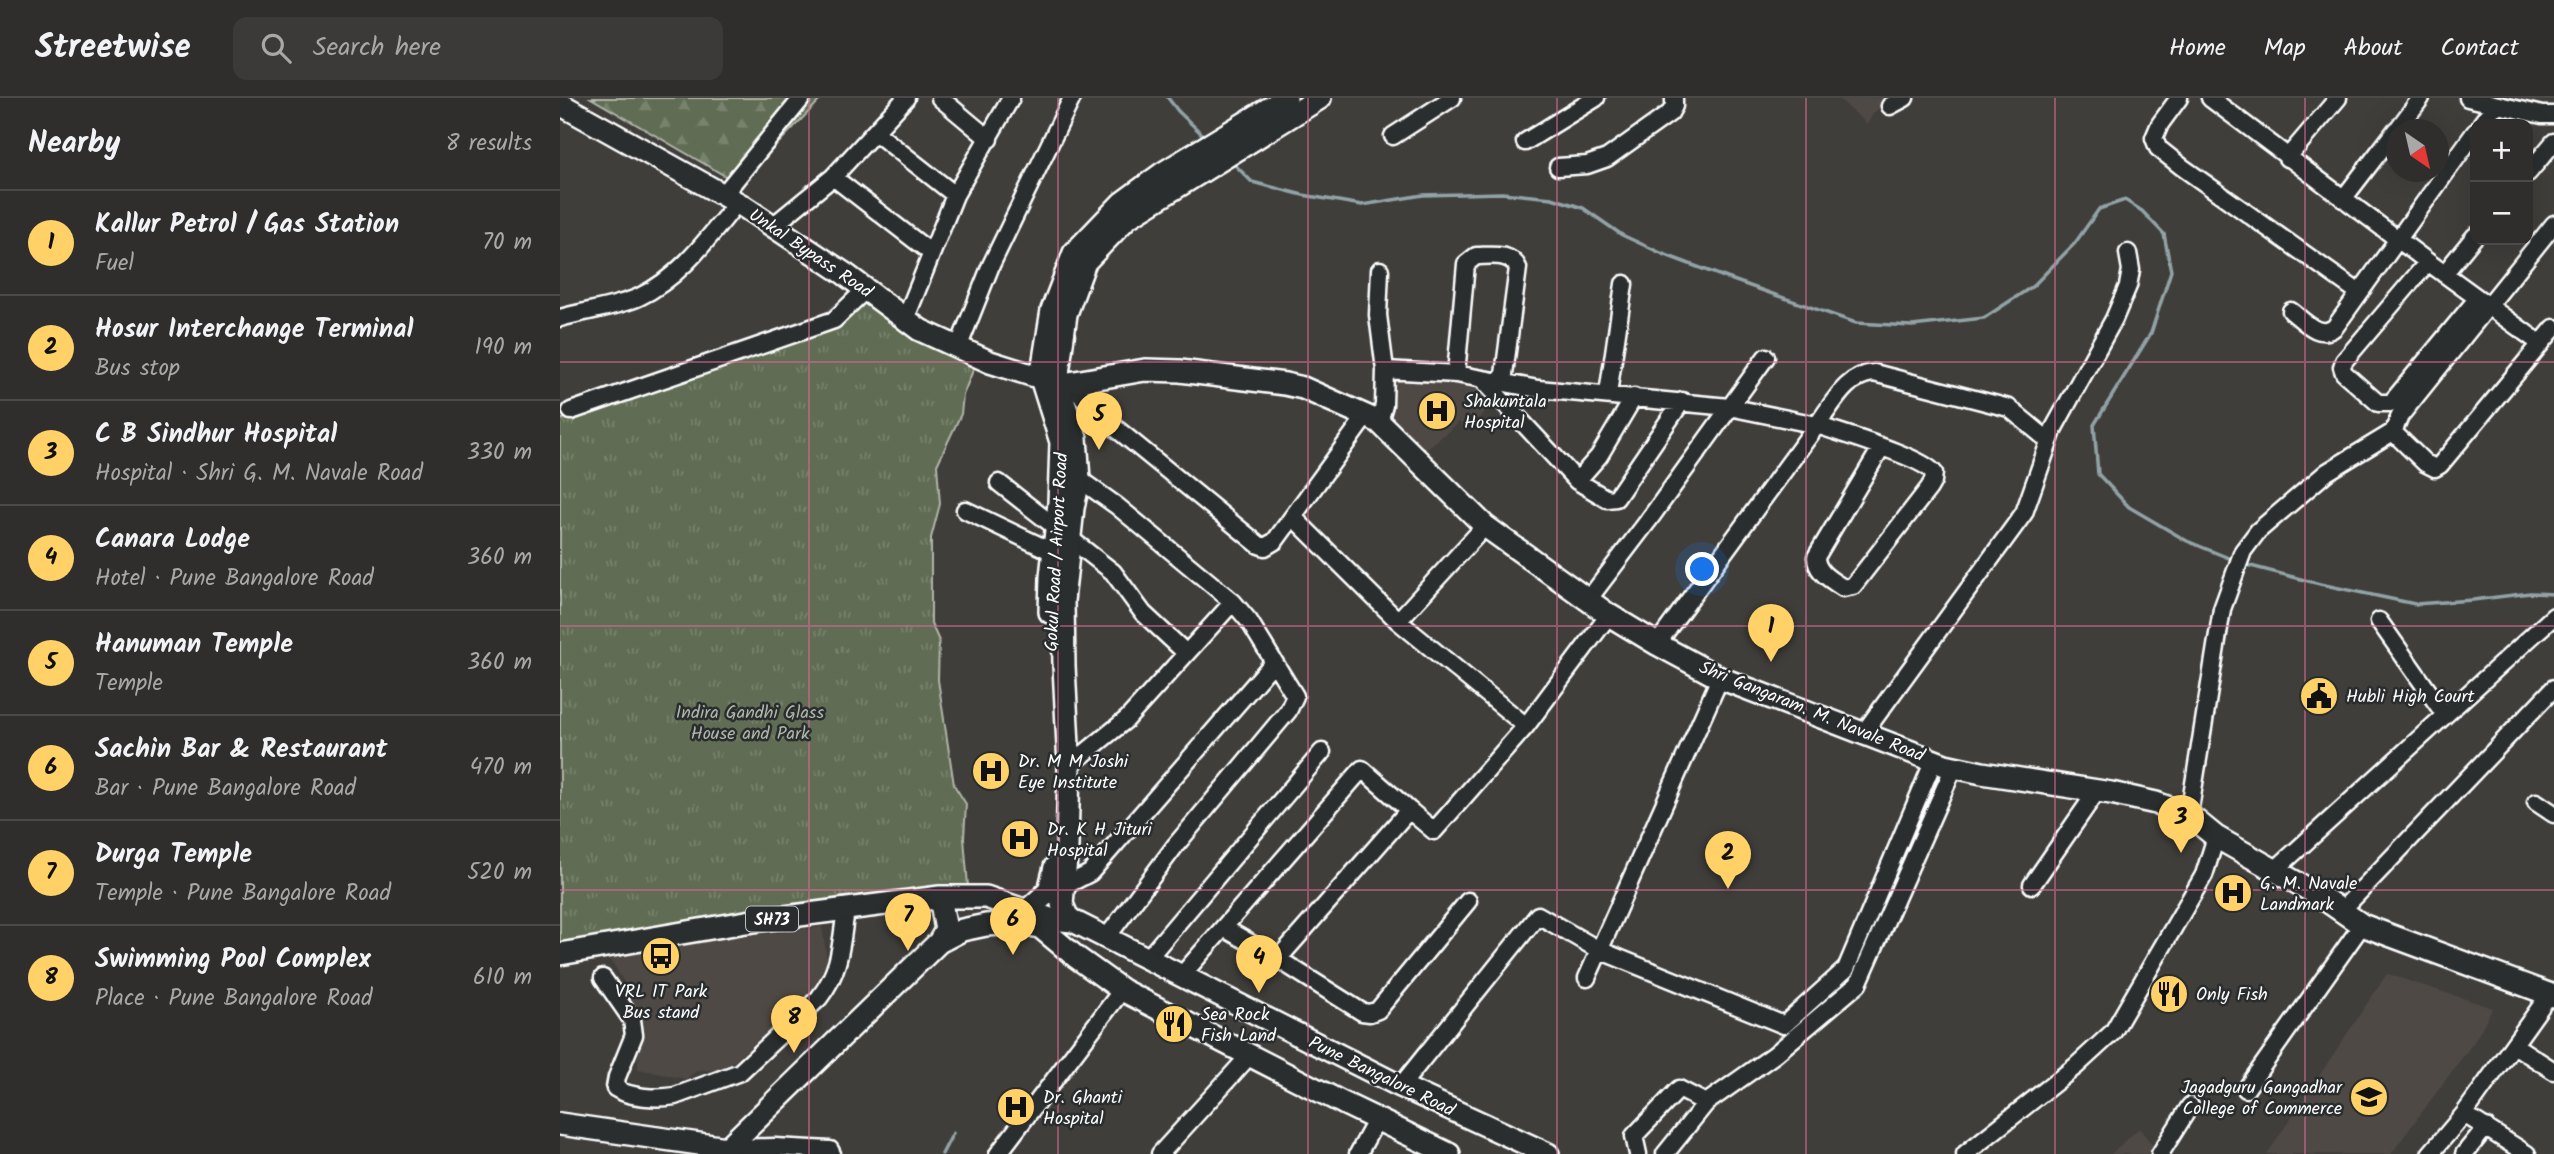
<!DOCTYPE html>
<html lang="en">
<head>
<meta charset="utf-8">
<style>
	body { margin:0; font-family:Kalam,sans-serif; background:#3c3a38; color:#f1f3f6 }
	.controls { position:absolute; right:21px; top:21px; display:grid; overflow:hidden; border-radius:14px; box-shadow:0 7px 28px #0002 }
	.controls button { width:63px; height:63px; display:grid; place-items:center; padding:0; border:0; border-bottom:2px solid #4b4a48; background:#302e2c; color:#f1f3f6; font:35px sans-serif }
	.compass { position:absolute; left:1826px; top:21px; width:63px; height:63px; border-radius:50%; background:#302e2c; box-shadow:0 7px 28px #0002; rotate:146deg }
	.you { position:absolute; left:1143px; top:472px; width:24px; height:24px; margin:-18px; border:5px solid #fff; border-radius:50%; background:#1a73e8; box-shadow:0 0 0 10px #1a73e833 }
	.badge { display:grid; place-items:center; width:46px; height:46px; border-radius:50%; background:#ffd166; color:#111; font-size:23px; font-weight:700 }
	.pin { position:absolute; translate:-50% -58px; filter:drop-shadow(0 2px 4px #0008) }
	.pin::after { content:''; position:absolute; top:37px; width:24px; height:21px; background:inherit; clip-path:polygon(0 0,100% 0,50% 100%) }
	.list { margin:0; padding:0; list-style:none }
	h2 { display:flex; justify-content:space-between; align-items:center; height:91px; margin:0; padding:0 28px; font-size:30px }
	h2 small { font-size:23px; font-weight:400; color:#a8a8a9 }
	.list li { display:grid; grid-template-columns:46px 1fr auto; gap:21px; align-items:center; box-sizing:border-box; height:105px; padding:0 28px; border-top:2px solid #4b4a48 }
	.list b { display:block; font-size:26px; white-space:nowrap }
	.list p { margin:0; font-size:23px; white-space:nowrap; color:#a8a8a9 }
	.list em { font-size:23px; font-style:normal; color:#a8a8a9 }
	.icon { flex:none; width:38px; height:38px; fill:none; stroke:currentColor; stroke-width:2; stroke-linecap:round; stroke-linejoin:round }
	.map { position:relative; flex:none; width:1994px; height:1056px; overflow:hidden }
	header { display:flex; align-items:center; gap:42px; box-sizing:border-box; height:98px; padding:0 35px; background:#302e2c; border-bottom:2px solid #4b4a48 }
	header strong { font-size:33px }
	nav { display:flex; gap:38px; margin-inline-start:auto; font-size:24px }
	.search { width:490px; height:63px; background:#3c3a38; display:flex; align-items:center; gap:18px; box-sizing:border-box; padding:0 24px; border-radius:14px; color:#a8a8a9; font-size:26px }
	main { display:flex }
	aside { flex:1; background:#302e2c }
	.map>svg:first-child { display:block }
</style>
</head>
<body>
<header>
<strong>Streetwise</strong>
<div class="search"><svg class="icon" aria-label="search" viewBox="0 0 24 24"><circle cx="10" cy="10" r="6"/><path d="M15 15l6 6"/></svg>Search here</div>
<nav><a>Home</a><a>Map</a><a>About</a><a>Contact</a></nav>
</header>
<main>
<aside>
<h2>Nearby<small>8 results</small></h2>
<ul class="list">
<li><span class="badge">1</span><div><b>Kallur Petrol / Gas Station</b><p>Fuel</p></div><em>70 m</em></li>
<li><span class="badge">2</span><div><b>Hosur Interchange Terminal</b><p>Bus stop</p></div><em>190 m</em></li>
<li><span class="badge">3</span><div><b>C B Sindhur Hospital</b><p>Hospital · Shri G. M. Navale Road</p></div><em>330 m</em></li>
<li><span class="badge">4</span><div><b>Canara Lodge</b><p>Hotel · Pune Bangalore Road</p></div><em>360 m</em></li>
<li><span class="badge">5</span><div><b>Hanuman Temple</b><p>Temple</p></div><em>360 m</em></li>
<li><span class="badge">6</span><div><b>Sachin Bar &amp; Restaurant</b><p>Bar · Pune Bangalore Road</p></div><em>470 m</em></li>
<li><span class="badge">7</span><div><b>Durga Temple</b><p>Temple · Pune Bangalore Road</p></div><em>520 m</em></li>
<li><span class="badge">8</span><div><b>Swimming Pool Complex</b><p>Place · Pune Bangalore Road</p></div><em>610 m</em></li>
</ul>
</aside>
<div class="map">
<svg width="1994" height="1056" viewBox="0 0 1994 1056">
	<defs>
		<pattern id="forest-firs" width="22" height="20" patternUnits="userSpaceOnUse" patternTransform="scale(1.75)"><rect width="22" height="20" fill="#616c53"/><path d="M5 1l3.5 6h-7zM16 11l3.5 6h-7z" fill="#79826d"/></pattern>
		<pattern id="park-tufts" width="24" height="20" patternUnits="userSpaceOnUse" patternTransform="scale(1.75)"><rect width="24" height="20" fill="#616c53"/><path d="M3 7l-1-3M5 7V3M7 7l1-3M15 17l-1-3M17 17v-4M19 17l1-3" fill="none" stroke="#79826d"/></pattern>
	</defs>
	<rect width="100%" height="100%" fill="#403e3b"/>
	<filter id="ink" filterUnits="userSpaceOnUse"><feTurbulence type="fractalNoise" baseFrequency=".0143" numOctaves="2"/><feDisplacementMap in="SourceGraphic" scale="14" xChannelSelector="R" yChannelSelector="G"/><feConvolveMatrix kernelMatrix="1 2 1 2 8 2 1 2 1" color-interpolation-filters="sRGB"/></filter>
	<g filter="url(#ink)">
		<path fill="#4f4944" d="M1278,0h52l-17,16 -6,10z
			M832,281l84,5 18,19 -27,27 -8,-8 -41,34 -31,-37z
			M262,829l5,34 -11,28 -92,81h-26l-12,9 -48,-10 1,-48 -11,-32 -18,-31 100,-18z
			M1827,876l106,34 -18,32 -84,114h-124z
			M1579,1030l14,18 -5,8h-37z"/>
		<path fill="url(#forest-firs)" stroke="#b0b6a9" stroke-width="2" d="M31,0h231l-83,86z"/>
		<path fill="url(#park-tufts)" stroke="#b0b6a9" stroke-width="2" d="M303,198l113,67 -13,32 -2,19 -24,51 3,39 -9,34v85l8,18 -1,39 16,105 12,19 -2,34 4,48 -408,56v-522l281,-98z"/>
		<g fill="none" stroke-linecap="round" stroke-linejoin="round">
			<path stroke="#92a3a7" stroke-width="3.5" d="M608,0l10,13 28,27
				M672,64l20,20 51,13 59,10 61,-10 79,-2 50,5 31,10 39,27 41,19 64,24 129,45 56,3 72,-8 49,-32 42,-43 24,-34 26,-9 17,11 22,23 7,37 -20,62 -57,92 4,49 31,33 58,34 49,20
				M1683,466l77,20 95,20 58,-4 57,-7 24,1
				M382,1056l11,-21"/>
			<defs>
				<path id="minor" d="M380,0l49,41
					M1619,0l-19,26 -6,14 4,10 24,19 176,125
					M1650,0l218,164 113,82
					M1908,0l74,17h12
					M1330,8l15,-8
					M1921,26l14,-19
					M1837,32l24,-32
					M315,34l80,63
					M833,38l59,-38
					M965,44l71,-44
					M1727,60l51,-60
					M998,69l29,-2 20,-7 63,-45 4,-7v-8
					M1968,75l26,-31
					M273,79l97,75
					M163,97l79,-97
					M1783,101l53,-69
					M1994,126l-154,192 -7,16 32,31 10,5 5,-3 114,-137
					M213,128l60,-49 73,-79
					M1868,164l-84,99 -2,6 2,6 34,30h13l86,-104
					M820,172l-2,45 7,55
					M1884,176l31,-38
					M1731,213c13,10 29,29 44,16l140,-195
					M0,220c24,-7 57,-11 79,-21 42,-20 69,-59 98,-94
					M345,222l50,-125 56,-97
					M398,250l33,-83 81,-167
					M896,276l10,-110 10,-8c15,0 35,-4 42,12l-15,114
					M922,281l95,102
					M509,285l33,34 157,128 6,2 10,-6 91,-125
					M1048,296l16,-110
					M1074,299l-35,59 -22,25 30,18 9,-1 66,-97
					M11,313l263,-91 31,-30
					M819,324l5,-17 1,-35 71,4 82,15 191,18 88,18c16,-21 29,-50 57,-52l135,35 40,33
					M519,381l38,27 116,96 16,19 46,75 -7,15 -113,135 -68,91
					M439,385l114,89 30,41 43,40
					M405,412l88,42
					M733,419l105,104 128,105
					M1028,502l60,-79 118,-164
					M838,523l87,-95
					M1819,523l66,94
					M1097,546l160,-219c22,8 106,32 117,48l-1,8 -4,7 -76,98 -10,2c-11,-8 -27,-15 -27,-31l65,-109
					M1303,636l161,-221 30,-85 60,-109 14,-33 3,-16 -3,-17
					M509,668l58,-47 106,-117
					M1976,704l18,12
					M1629,717l33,-206 21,-58 15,-20 69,-59 66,-40
					M1715,772l279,-254
					M1472,787l65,-94
					M503,789l27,-14 183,-210
					M1781,813l213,-223
					M664,830l54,31 131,-149 25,21 92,-105 83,-111
					M588,860l174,-206
					M718,861l84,53 8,1 8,-3 90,-109
					M622,877l180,-206 47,41
					M43,880l29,42 2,15 -17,42 -2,11c15,10 43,11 60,8l65,-24 79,-74c22,-28 22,-54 27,-89
					M1027,880l133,-300
					M1954,947l40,26
					M840,989l138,-172 61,35 185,75 62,-56 88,-209
					M1686,991l116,-164
					M1904,1016l63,40
					M165,1054l2,-4 48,-1 55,3 2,4
					M438,1056l124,-164
					M600,1056l90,-99
					M798,1056l19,-35
					M1078,1056l-4,-18 45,-47 27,14
					M1105,1056l41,-51 68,-48 84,-71 96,-217
					M1405,1056l111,-88 37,-34 91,-157 12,-38
					M1600,1056l30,-48
					M1870,1056l34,-40 85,-119
					M1904,1056l22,-27"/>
				<path id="major" d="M0,6l183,102 102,68 75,56 70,32 51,16 28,5 76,-13 35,1 105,13 18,4 63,28 13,6 106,104 124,89 48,29 63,34 225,87 37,8 129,20 45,10 33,12 27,22 104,59 42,29 192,71
					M490,514l1,-35 8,-74 2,-61 -20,-64 11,-68 22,-57 48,-50 41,-30 123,-75
					M467,813l22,-20 6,-24
					M513,823l-6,-5 -5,-12 5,-57 2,-81 -5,-100 -1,-65 10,-93 6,-29 -3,-41 -19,-57 9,-67 19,-52 42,-44 193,-120
					M379,844l7,-12 -6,-33
					M0,856l186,-32 194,-25h46l64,22 23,2 321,162 154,71
					M0,1026l167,24 212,-206 23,-12 24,-5 33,-2 21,4 36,30 46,33 221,113 106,51"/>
			</defs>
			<use href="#minor" stroke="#fff" stroke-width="21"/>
			<use href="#major" stroke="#fff" stroke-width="26"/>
			<use href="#minor" stroke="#2a2d2e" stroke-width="16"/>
			<use href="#major" stroke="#2a2d2e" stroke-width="21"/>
		</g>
	</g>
	<path fill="none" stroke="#d76994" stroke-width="2" stroke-opacity="0.55" d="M249,0v1056M498,0v1056M748,0v1056M997,0v1056M1246,0v1056M1495,0v1056M1745,0v1056M0,264h1994M0,528h1994M0,792h1994"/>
	<defs>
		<symbol id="hospital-disc" viewBox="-11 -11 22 22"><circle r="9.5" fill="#ffd166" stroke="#2a2d2e"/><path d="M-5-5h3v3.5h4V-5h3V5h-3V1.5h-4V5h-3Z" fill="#111"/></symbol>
		<symbol id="civic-disc" viewBox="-11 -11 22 22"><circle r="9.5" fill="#ffd166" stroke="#2a2d2e"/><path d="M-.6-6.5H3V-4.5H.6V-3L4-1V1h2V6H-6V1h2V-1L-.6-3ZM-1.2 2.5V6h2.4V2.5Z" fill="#111"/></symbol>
		<symbol id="bus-disc" viewBox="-11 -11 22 22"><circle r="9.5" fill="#ffd166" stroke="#2a2d2e"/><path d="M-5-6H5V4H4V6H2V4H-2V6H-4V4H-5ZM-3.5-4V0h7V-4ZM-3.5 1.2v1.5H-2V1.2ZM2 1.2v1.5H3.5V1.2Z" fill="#111"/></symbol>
		<symbol id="restaurant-disc" viewBox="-11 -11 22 22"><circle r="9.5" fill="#ffd166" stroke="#2a2d2e"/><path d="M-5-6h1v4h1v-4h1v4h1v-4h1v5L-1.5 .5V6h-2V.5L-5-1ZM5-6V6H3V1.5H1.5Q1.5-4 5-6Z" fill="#111"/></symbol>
		<symbol id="university-disc" viewBox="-11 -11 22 22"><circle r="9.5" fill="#ffd166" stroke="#2a2d2e"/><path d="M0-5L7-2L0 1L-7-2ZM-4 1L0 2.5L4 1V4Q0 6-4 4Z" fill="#111"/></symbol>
	</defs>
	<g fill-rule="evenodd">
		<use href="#hospital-disc" x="855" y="291" width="44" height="44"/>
		<use href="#civic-disc" x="1737" y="576" width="44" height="44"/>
		<use href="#hospital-disc" x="409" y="651" width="44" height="44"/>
		<use href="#hospital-disc" x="438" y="719" width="44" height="44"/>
		<use href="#hospital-disc" x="1651" y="773" width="44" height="44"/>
		<use href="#bus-disc" x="79" y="836" width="44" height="44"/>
		<use href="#restaurant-disc" x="1587" y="874" width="44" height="44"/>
		<use href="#restaurant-disc" x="592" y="904" width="44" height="44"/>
		<use href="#university-disc" x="1787" y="977" width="44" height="44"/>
		<use href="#hospital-disc" x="434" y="987" width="44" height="44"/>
	</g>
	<g text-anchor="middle" stroke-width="5" stroke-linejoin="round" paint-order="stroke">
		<rect fill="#2a2d2e" stroke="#bfc0c0" stroke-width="2" x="186" y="808.5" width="52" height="25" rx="5"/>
		<g font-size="16" font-weight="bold" fill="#fff">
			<text x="212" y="827">SH73</text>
		</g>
		<g font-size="18" fill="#fff" stroke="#2a2d2e">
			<text transform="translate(251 155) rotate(34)" y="6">Unkal Bypass Road</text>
			<text transform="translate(496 454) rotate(-87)" y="6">Gokul Road / Airport Road</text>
			<text transform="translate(1252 613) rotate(22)" y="6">Shri Gangaram. M. Navale Road</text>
			<text transform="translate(822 978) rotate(26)" y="6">Pune Bangalore Road</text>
		</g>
		<g font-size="18" fill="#fff" stroke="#2a2d2e" text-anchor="start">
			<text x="904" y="309">Shakuntala<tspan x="904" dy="21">Hospital</tspan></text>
			<text x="1786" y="604">Hubli High Court</text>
			<text x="458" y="669">Dr. M M Joshi<tspan x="458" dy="21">Eye Institute</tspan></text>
			<text x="487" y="737">Dr. K H Jituri<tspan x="487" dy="21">Hospital</tspan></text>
			<text x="1700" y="791">G. M. Navale<tspan x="1700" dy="21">Landmark</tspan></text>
			<text x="101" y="899" text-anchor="middle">VRL IT Park<tspan x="101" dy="21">Bus stand</tspan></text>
			<text x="1636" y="902">Only Fish</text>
			<text x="641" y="922">Sea Rock<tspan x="641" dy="21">Fish Land</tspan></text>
			<text x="1782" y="995" text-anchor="end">Jagadguru Gangadhar<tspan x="1782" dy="21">College of Commerce</tspan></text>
			<text x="483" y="1005">Dr. Ghanti<tspan x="483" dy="21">Hospital</tspan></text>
		</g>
		<g font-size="18" fill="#b0b6a9" stroke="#2a2d2e">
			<text x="190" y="620">Indira Gandhi Glass<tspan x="190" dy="21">House and Park</tspan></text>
		</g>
	</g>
</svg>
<div class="controls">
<button>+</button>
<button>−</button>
</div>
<svg class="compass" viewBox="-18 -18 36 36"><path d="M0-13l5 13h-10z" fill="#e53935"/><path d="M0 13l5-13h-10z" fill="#a8a8a9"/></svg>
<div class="you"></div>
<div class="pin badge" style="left:1211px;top:564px">1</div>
<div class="pin badge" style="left:1168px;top:791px">2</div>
<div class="pin badge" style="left:1621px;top:755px">3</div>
<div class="pin badge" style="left:699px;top:895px">4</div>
<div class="pin badge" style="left:539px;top:352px">5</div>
<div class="pin badge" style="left:453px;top:857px">6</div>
<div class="pin badge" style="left:348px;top:853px">7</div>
<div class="pin badge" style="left:234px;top:955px">8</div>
</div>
</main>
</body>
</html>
